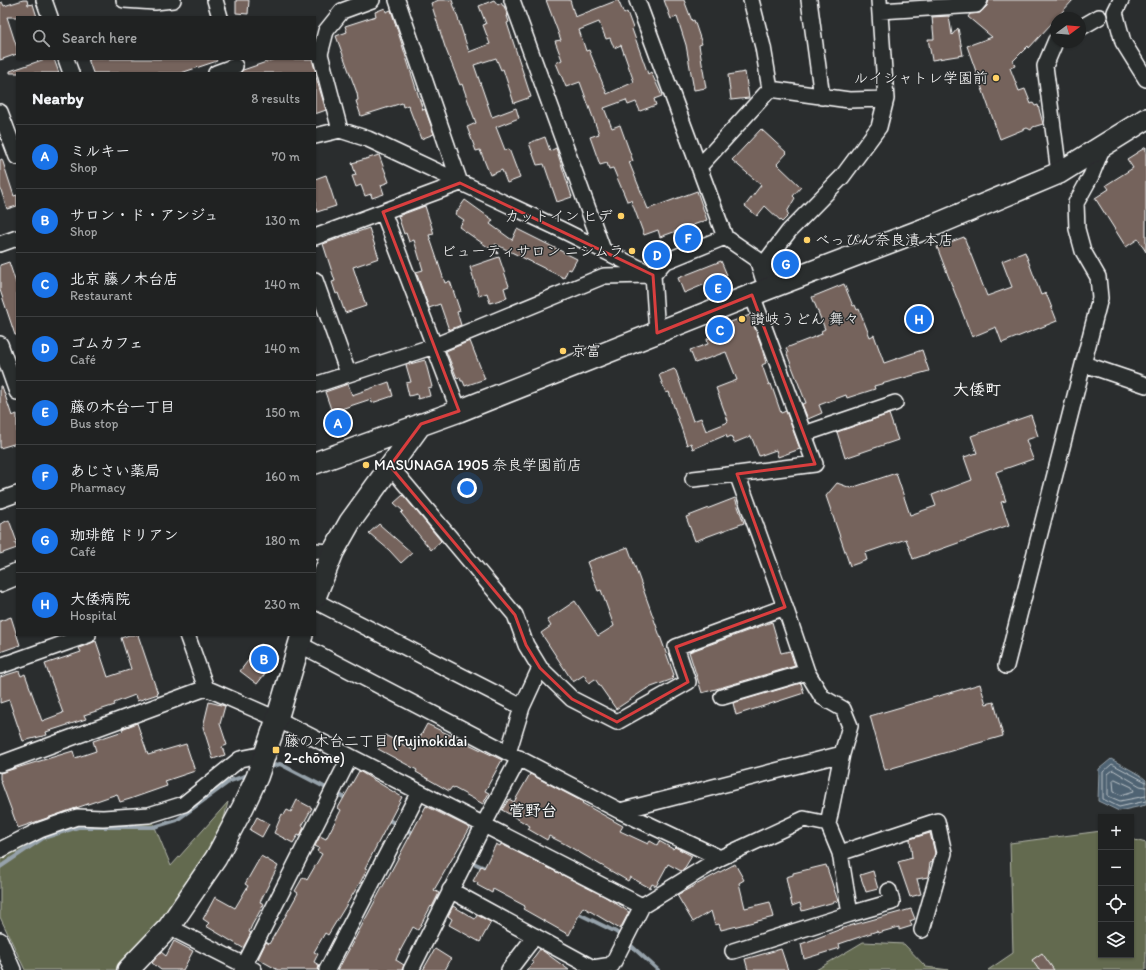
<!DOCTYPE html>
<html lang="en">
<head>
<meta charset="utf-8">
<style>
	body { margin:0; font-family:Itim,"Klee One",sans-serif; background:#282a2a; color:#f1f3f6 }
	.controls { position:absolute; right:12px; bottom:12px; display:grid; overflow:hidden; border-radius:0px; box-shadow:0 1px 3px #0004 }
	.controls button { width:36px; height:36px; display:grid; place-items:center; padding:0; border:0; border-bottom:1px solid #3d3f40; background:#202222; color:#f1f3f6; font:20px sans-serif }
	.compass { position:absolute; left:1050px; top:12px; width:36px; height:36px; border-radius:50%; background:#202222; box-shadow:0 1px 3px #0004; rotate:74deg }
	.you { position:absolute; left:467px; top:488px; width:14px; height:14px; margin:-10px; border:3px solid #fff; border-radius:50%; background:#1a73e8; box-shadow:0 0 0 6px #1a73e833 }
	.badge { display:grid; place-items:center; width:26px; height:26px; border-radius:50%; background:#1a73e8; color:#fff; font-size:13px; font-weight:700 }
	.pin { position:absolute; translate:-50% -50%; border:2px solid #fff; box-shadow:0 1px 4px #0006 }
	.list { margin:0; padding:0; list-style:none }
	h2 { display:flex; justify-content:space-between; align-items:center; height:52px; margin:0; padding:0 16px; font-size:17px }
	h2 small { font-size:13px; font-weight:400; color:#a2a4a5 }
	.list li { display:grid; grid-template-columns:26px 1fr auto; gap:12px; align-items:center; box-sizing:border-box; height:64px; padding:0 16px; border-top:1px solid #3d3f40 }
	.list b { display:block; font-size:15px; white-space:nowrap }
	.list p { margin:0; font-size:13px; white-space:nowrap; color:#a2a4a5 }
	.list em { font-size:13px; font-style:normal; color:#a2a4a5 }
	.icon { flex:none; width:22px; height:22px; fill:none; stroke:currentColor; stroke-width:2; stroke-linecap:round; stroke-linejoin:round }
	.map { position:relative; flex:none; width:1146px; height:970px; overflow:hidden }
	.search { position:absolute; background:#202222; box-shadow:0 1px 3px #0004; left:16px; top:16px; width:300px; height:44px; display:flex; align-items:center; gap:10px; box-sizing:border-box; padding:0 14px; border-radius:0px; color:#a2a4a5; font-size:15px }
	.panel { position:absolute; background:#202222; box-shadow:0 1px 3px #0004; left:16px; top:72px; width:300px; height:564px; border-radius:0px }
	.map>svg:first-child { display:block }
</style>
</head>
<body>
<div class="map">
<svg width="1146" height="970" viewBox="0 0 1146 970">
	<rect width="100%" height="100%" fill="#2a2d2e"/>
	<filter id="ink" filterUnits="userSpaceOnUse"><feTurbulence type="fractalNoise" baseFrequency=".025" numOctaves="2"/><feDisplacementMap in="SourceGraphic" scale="8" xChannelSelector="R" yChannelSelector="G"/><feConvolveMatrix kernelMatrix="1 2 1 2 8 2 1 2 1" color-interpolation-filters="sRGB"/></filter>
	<g filter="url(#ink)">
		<path fill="#636a50" stroke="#b1b4a8" d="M228,802l-6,25 -16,33 -45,64 -45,46h-91l-25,-53v-57l40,-26 38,-12 74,-2 19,46z
			M1101,831v124h30v-116l15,4v127h-158l25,-17 -3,-110z
			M863,942l41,2 22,23 23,3h-133z"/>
		<path fill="#506473" stroke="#96a2ab" d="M1111,759l29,16 6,5v25l-27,6 -21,-10 1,-32z"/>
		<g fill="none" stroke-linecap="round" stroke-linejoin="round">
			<path stroke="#b9c1c7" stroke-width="1" d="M1115,779l17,8 2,4 -13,4 -7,-3 -1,-11z
				M1146,782l-34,-18 -9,8v27l16,8 27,-6
				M1146,787l-6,-1 -27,-16 -5,4v22l12,5 26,-5"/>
			<path stroke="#96a2ab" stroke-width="4" d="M267,768l13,-4 50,26
				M336,793l13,7
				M385,818l32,17
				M469,861l16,7
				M0,867l43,-29 35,-11h76l23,-7 53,-39 21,-7
				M575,912l41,20 6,5
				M627,942l31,28"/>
		</g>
		<path fill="#74635c" stroke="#fff" fill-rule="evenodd" d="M23,0h4l1,5 5,-1 4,13h-30l10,31v6l-17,6v-57l2,-1 2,4z
			M236,0h13l-1,14 -12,-1z
			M439,0h13l17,52 21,-8 -7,-19 3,-1 -7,-18 15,-6 4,5 3,-2 2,3h1l4,10h-1l2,6 -2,1 24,74 -17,6 -11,-34 -2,1 -5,-12 -22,7 18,52 24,-9 3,10 -23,9 9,23 4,-1 11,29 -13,5 -5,-13 -12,5 -10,-25 -4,1 -9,-24 9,-4 -14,-39 -2,1 -15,-38 -14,-44z
			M546,0h24l5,17 43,-17 6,14 3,-2 6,16 -1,1 16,45 3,-2 11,24 -8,3 2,6 -16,6 -4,-9 -8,3 -2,-5 -22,8 8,20 8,-3 13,36 -4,1 19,47 49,-18 10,29 -47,17 -2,-7 -14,5 -13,-35 -4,1 -14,-33 -4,1 -2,-6 -7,2 -10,-28 9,-3 -19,-52 -14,5 -10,-24 6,-3 -7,-19 6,-1zM599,22l7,17 4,-1 4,10 7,-3 13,37 -27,12 -18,-44 -3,1 -7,-21z
			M664,0h20l8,21 2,-1 8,24 -3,1 7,43 -12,2 -8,-45 -9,-28 -6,2z
			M989,0h84l-44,48 -1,-2 -15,15 2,5 -5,2 9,23 6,-2 6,15 2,-1 2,3 3,-1 5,19 -10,3 -2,3 -4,-2 -27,11 -33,-93 25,-9 -24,-20 2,-3 10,-1 7,-7z
			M385,8l1,4 5,-2 32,100 2,-1 9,25 -13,5 -13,-34 -5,2 -1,-4 -41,13 -5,-15 2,-1 -1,-7 -21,-57 11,-4 -2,-6 31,-10 -1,-4z
			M949,16l3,19 6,-7 5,27 -31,5 -4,-21h6l-2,-22z
			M45,59h9l5,14h-49v-2z
			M88,59h128l1,2 -36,12h-88z
			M275,59h37l4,14h-76l3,-3z
			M745,72l4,26 -18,2 -3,-25z
			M315,74l11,36 -11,4z
			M761,129l26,24 -10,11 24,23 -8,9 2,2 -8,14 2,3 -7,7 -17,-16 -8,10 -12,-10 16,-21 -29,-25z
			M545,137l5,14 6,-3 16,49 -15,5 -13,-38 -7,1 -8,-22z
			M1146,147v105l-8,-13 -12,8 -31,-49 14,-9 -3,-4 27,-17 -6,-9z
			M379,155l10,27 -8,3 3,9 -12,4 -1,-4 -6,2 -4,-11 -5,2 -4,-11 4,-1 -4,-12z
			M2,159l12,37 3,-1v11l-10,3 -7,-22v-27z
			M326,175l10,31 -19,6 -2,-6v-27z
			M465,200l28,20 -3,4 22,16 5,-11 60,30 -6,11 -3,-1 -4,9 -69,-34 3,10 -39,-27 5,-7 -9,-6z
			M425,206l9,28 -5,1 16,48 5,-2 10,30 -3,1 4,13 -12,5 -9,-26 -11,4 -13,-36 7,-2 -9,-30 -5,2 -3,-9 -2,1 -6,-18z
			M369,228l10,30 -26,9 13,39 -21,7 -7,-20 -2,1 -4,-12 3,-1 -12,-37z
			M964,237l23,59 25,-9 -10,-26 23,-9 16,43 5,-2 11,28 -55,22 -6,-16 -24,10 -35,-90z
			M499,257l10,29 -5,2 3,10 -17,5 -3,-10 -8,3 -9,-29z
			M721,261l6,14 -43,18 -6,-15z
			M9,262l8,24v49h-2l-15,-45v-25z
			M844,284l9,22 2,-1 2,5 2,-1 11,28 4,-2 10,28 38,-13 7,21 -55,15 1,3 -28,9 -1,-3 -27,10 3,8 -14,6 -6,-15 4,-1 -19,-49 1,-1 -2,-5 36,-14 -1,-3 4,-2 -13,-32z
			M750,315l11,30 5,18 -4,2 7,20 2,-1 10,29 5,-2 14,38 -22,8 -2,-7 -17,6 -8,-20 -17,7 -3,-7 -4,2 -1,-3 -33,14 -2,-6 -4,2 -18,-53 -3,1 -7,-18 15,-6 2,2 17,50 8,-3 5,13 20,-8 2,-2 -12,-33 21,-8 -11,-28 -31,11 -5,-13 18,-6 -1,-5 10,-4 -3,-7z
			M470,341l15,38 -20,7 -2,-5h-2l-1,-4 -3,1 -11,-27z
			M425,360l7,27 -4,1 2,8 -12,3 -1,-5 -8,2 -3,-13 5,-1 -5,-17z
			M389,382l4,14 -21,7 -1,-4 -39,13 -7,-20 23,-8 4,11z
			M0,386h2l10,30 5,-2v29l-17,5z
			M889,414l9,26 -53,18 -8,-26z
			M1031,415l7,21 -12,4 7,19 -37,13 10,29 -5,1 8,23 -96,34 -7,-20 -41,14 2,7 -17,6 -24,-70 11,-13 14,5 45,-15 14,42 26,-9 -4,-11 40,-15 -8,-23 13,-4 -6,-17z
			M403,495l38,46 -10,9 -30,-37 2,-2 -9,-8z
			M735,498l9,25 -49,18 -9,-24z
			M9,520l8,22 -2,1 2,5 -17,6v-30z
			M379,524l33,29 -11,10 -12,-13 -20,-17z
			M628,547l46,128 -2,1 1,3 -27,10 -30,20 -21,-30 -6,4 -5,-8 -11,7 -32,-49 10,-7 -4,-6 28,-19 23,35 16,-10 -13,-36 -3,1 -11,-29z
			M11,617l9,28 -20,7v-31z
			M772,622l9,31 9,-2 5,15 -93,27 -13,-41z
			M129,635h9l20,59 -21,7 -2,-6 -21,8 1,2 -31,10 2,4 -40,13 1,3 -24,6 -14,-41 -9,3v-26l19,-6 2,5 4,-2 17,47 21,-8 -18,-49 36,-12 -2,-4 17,-7 12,36 21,-7 2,-1 -10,-31z
			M261,644l17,13 -21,27 -17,-13z
			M801,683l3,10 -68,22 -3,-12z
			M980,684l6,20 8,-2 9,34 -118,34 -15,-54z
			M209,702l16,4 -5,18 7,21 -5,2 3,8 -12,4 -10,-32z
			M137,723l11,32 38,-11 9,27 -30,10 2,5 -37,13 -10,3 -3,-8 -99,34 -18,-49v-6l73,-22 2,7 21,-7 -3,-10 30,-10 -1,-2z
			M427,724l75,36 -17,31 4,2 -6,11 -31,-17 -3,4 -33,-19 1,-2 -39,-21 7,-14 28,15z
			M359,771l43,26 -37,71 2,1 -6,12 -33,54 -3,-2 -11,19 4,2 -4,8 5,3 -1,5h-40l-20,-11 8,-17 3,2 17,-29 12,-22 -3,-2 8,-14 4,3 15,-26 -5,-3 2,-3 -4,-2 5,-10 6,3 15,-29 -3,-2z
			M530,774l53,28 -1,1 41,23 -3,5 28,13 2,-3 7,4 2,-4 14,8 2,-2 17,9 -8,13 -3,2 -13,-7 -12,22 -4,-2 -2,4 -20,-11 -2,4 -63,-37 -16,-8 -2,4 -19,-11 2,-3 -28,-16 7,-11 5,3z
			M297,800l15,8 -10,18 2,1 -4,9 -2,-1 -5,8 -19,-10 8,-19 2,1 3,-5 4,2z
			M426,806l44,22 -36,62 5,3 -7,14 -1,-1 -13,24 -5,-3 -15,28 -2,5 8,5 -2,5h-64z
			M257,817l12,7 -7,13 -12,-7z
			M930,833l5,20 -3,9 -2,1 -2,14 -11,2 4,15 -11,3 -12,-35 14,-4 -2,-19z
			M496,844l4,2 1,-2 103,52 25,16 -9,17 -37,-22 -14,28 -46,-26 2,-3 -32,-17 -1,4 -15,-8 1,-2 -5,-2 8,-15 3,2z
			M261,856l17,10 -18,36 4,2 -12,21 -3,7 2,1 -8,15 -37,-22 3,-3 -6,-4 12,-22 20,11 13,-22 -3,-2z
			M735,864l9,16 -5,3 6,25 25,-6 4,15 -53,13 -2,-6 -4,1 -4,-14 -18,11 -16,-27z
			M826,865l12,36 -36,10 -2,-8 -8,3 -6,-29 7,-2v-2z
			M873,871l5,18 -12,3 -6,-17z
			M453,906l22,13 2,-4 14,7 -11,20 -31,-17 3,-6 -4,-3z
			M911,909l4,10 -5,2 2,5 -13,4v-3l-21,6 -1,-2 -38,13 1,4 -36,11 -3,-15 48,-18z
			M174,941l19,10 -10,19h-22l-9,-7 9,-11 5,4z
			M435,949l16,10 -6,11h-22z
			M540,949l3,2 26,19h-43l8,-7 -3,-2z
			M781,949l7,21h-40l-3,-11z
			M1042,953l12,17h-15l-7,-10z"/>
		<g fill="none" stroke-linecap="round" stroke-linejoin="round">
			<defs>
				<path id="street" d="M44,0l6,17
					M124,0l31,2 18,-2
					M215,0l5,17
					M512,0l91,250
					M637,0l88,237
					M751,0l12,47 7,42 79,11 37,-1
					M809,0l13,97
					M1121,0l-6,12 8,30 23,37
					M880,11l96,-6 4,-5
					M1080,28l19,-11
					M1056,40l-11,26 14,107
					M66,59l5,14
					M216,73l19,-7
					M0,112l17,45
					M340,130l-20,-76 6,-23 16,-20 30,-11
					M315,136l25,-6 28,9 192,90 93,46
					M699,167l71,-78
					M383,212l76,199
					M315,237l145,-54 -63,-183
					M0,244l17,-6
					M315,280l33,93
					M767,289v-29l22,-29 53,-54 37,-50 7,-28 -7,-99
					M752,295l63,169 -78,10 48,133
					M657,333l-4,-58 11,-13 61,-25 32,22 6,19
					M0,344l17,48
					M1084,364l62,21
					M315,385l119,-39 170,-70 46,-1
					M804,434l91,-31
					M390,466l125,149 11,30 14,23 -18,39 -14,46
					M693,479l44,-5
					M0,500l17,-6
					M315,551l18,1
					M315,601l207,106
					M187,635l19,53 71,31 365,187
					M299,644l321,167 100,47
					M0,666l88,-31
					M1006,666l94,-368 -2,-21 -15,-26 -6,-22 -1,-26 15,-27 12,-30
					M540,668l32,31 45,23 71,-40 -12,-35 109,-40 22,65 15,25 21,12 7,17 -8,28
					M722,697l85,-25
					M0,764l206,-76
					M0,850l40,-20 37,-13 26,1 46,-3 35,-11 56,-45 25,-5
					M840,853l97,-32 7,32 -22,77
					M450,890l143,78
					M850,914l42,-12 -3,-11
					M169,927l85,43
					M0,940l13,30
					M733,951l117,-37 -10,-61 -12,-29
					M242,970l108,-213
					M327,970l92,-178
					M411,970l73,-146 35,-66
					M509,970l26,-34
					M591,970l2,-2 19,-3 30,-59 78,-48 84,-39 24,5 14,-70 -222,57"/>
				<path id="secondary" d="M315,463l144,-52 308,-122 168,-64 124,-52 87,-54
					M0,581l17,-7
					M315,597l18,-45 17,-30 71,-98
					M128,970l41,-43 47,-69 27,-51 14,-30 20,-58 25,-84"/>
			</defs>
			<use href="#street" stroke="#fff" stroke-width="18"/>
			<use href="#secondary" stroke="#fff" stroke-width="24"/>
			<use href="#street" stroke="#2a2d2e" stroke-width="15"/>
			<use href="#secondary" stroke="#2a2d2e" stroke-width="21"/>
		</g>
	</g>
	<path fill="none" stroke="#da3e3e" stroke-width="3" stroke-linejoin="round" d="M460,183l193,92 4,58 95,-38 63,169 -78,10 48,133 -109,40 12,35 -71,40 -45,-23 -32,-31 -14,-23 -11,-30 -125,-149 31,-42 38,-13 -76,-199z"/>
	<g fill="#ffd166" stroke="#2a2d2e" stroke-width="1.5">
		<circle cx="996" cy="78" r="4"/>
		<circle cx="621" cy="216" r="4"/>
		<circle cx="807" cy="240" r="4"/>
		<circle cx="632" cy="251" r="4"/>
		<circle cx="742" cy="319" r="4"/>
		<circle cx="563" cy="351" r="4"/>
		<circle cx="366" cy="465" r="4"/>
		<rect x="272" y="746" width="8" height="8" rx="2"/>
	</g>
	<g text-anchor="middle" stroke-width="3" stroke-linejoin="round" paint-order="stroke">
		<g font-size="15" fill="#fff" stroke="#2a2d2e" text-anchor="start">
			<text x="988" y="83" text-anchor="end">ルイシャトレ学園前</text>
			<text x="613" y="221" text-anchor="end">カットイン ヒデ</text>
			<text x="815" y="245">べっぴん奈良漬 本店</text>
			<text x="624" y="256" text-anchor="end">ビューティサロン ニシムラ</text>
			<text x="750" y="324">讃岐うどん 舞々</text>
			<text x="571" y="356">京富</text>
			<text x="374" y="470">MASUNAGA 1905 奈良学園前店</text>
			<text x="284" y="746">藤の木台二丁目 (Fujinokidai<tspan x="284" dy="17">2-chōme)</tspan></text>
		</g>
		<g font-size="16" font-weight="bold" fill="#fff" stroke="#2a2d2e">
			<text x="977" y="395">大倭町</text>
			<text x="533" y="816">菅野台</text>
		</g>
	</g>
</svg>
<div class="controls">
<button>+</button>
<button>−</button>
<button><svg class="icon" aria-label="locate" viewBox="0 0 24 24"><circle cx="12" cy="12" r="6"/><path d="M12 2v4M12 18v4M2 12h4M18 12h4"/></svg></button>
<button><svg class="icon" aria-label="layers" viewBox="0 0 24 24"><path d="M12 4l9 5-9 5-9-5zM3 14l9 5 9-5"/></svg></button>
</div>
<svg class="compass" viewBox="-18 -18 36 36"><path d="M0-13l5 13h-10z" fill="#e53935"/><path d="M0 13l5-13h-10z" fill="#a2a4a5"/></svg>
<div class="you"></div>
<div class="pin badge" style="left:338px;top:423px">A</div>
<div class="pin badge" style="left:264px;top:659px">B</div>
<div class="pin badge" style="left:720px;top:330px">C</div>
<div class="pin badge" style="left:657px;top:255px">D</div>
<div class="pin badge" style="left:718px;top:288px">E</div>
<div class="pin badge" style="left:688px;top:238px">F</div>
<div class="pin badge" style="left:786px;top:264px">G</div>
<div class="pin badge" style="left:919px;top:319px">H</div>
<div class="search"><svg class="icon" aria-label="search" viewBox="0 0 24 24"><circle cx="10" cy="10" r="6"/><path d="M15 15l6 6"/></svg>Search here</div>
<section class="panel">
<h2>Nearby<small>8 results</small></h2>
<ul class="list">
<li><span class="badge">A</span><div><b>ミルキー</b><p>Shop</p></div><em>70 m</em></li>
<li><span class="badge">B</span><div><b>サロン・ド・アンジュ</b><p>Shop</p></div><em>130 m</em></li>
<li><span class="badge">C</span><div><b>北京 藤ノ木台店</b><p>Restaurant</p></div><em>140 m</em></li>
<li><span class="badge">D</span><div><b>ゴムカフェ</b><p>Café</p></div><em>140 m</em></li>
<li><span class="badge">E</span><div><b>藤の木台一丁目</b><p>Bus stop</p></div><em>150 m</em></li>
<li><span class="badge">F</span><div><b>あじさい薬局</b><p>Pharmacy</p></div><em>160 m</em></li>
<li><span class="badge">G</span><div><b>珈琲館 ドリアン</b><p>Café</p></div><em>180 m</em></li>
<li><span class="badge">H</span><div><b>大倭病院</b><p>Hospital</p></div><em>230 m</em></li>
</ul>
</section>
</div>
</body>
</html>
